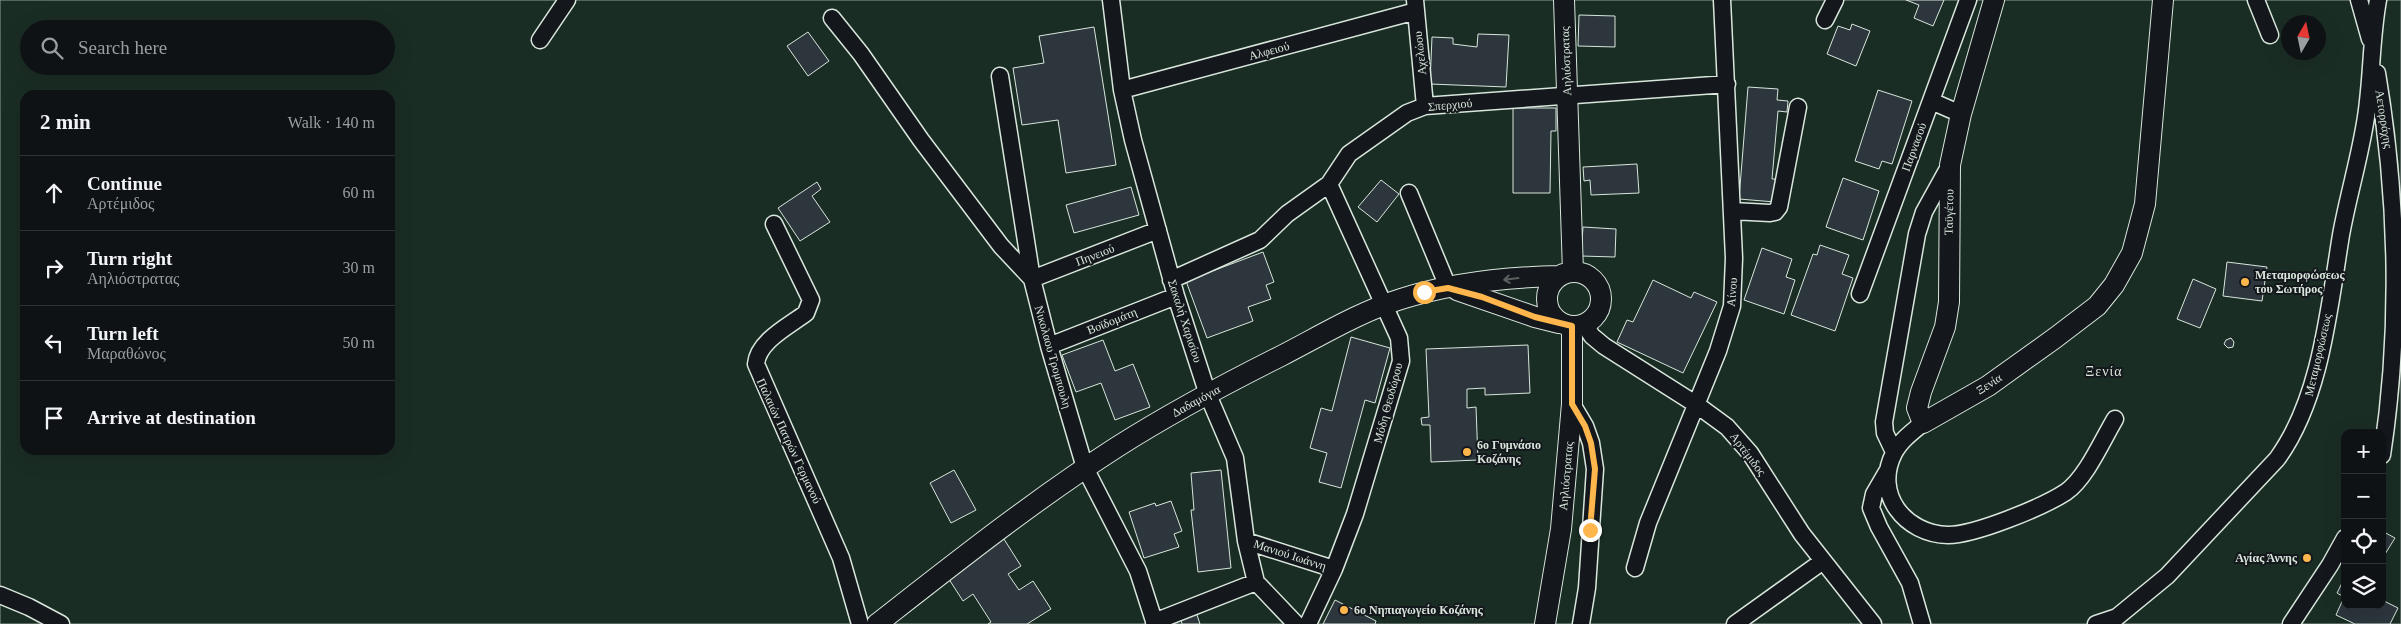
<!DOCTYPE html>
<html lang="en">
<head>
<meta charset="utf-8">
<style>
	body { margin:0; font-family:Georgia,serif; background:#1d2022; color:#f1f3f6 }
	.controls { position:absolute; right:15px; bottom:15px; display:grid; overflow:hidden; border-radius:10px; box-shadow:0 5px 20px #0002 }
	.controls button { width:45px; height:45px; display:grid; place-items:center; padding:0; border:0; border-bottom:1px solid #2f3234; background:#0f1215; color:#f1f3f6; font:25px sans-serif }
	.compass { position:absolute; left:2281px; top:15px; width:45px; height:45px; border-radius:50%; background:#0f1215; box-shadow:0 5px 20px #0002; rotate:9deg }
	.stop { position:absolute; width:15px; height:15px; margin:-11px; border:4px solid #ffb74d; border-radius:50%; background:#fff }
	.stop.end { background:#ffb74d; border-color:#fff; box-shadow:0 1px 5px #0008 }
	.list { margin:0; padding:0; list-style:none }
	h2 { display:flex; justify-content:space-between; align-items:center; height:65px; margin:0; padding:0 20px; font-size:21px }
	h2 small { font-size:16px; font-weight:400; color:#9b9ea0 }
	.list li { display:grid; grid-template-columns:32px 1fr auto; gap:15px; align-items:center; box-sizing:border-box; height:75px; padding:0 20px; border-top:1px solid #2f3234 }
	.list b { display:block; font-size:19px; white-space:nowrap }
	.list p { margin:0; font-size:16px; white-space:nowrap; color:#9b9ea0 }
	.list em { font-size:16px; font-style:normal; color:#9b9ea0 }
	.icon { flex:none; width:28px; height:28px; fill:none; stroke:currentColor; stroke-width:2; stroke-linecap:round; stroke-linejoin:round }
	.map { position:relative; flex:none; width:2401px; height:624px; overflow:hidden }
	.search { position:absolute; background:#0f1215; box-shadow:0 5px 20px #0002; left:20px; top:20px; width:375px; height:55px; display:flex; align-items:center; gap:12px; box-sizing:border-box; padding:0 18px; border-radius:28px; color:#9b9ea0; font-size:19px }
	.panel { position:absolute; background:#0f1215; box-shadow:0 5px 20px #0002; left:20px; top:90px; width:375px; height:365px; border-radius:15px }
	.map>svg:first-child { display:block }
</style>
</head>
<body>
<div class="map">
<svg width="2401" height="624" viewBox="0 0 2401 624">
	<rect width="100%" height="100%" fill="#14181c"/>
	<path fill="#1a2d24" stroke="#939e99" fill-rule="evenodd" d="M0,0h2401v624h-2401zM2288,22h30v30h-30zM29,29h357v37h-357zM25,95h365v355h-365zM2345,433h37v172h-37z"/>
	<path fill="#2c363c" stroke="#d8e6dc" d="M1906,0h38l-11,26 -19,-8 5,-13z
		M1579,15l36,1v31l-37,-1z
		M1852,24l18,7 -14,35 -29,-12 11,-28 12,4z
		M1094,27l22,138 -50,8 -8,-53 -36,5 -9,-57 31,-5 -5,-27z
		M808,32l21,29 -21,15 -21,-30z
		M1478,34l31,1 -3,52 -76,-3 2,-47 21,1v6l24,3z
		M1748,87l30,2 -1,11 11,1 -1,11 -9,-1 -6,68h5l-2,23 -36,-3z
		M1878,90l34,11 -20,63 -10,-3 -3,8 -24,-8z
		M1513,108h43v23h-5l-1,62h-37z
		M1637,164l2,29 -48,2 -1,-15 -6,1 -1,-14z
		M1843,178l36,13 -16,49 -37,-13z
		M1381,180l18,14 -22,28 -19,-15z
		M817,182l4,7 -9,7 18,26 -30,19 -22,-33z
		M1131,187l8,28 -65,18 -8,-28z
		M1583,227l33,2 -1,28 -34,-1z
		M1820,245l29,10 -7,19 11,4 -18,53 -44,-16 22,-61 4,1z
		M1762,248l30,11 -6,18 9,3 -11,34 -40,-14z
		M1263,252l11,30 -8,3 5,14 -23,8 5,14 -46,17 -21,-57z
		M2227,262l40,5 -5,34 -39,-5z
		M2193,279l23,10 -16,39 -23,-9z
		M1653,280l38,18 3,-6 23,10 -34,71 -66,-31 10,-22 6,2z
		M1351,337l39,11 -15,55 -10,-3 -24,88 -22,-6 8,-29 -17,-5 11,-40 11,3z
		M2231,338l3,4 -1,5 -5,1 -4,-4 2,-4z
		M1103,340l12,31 18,-7 17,43 -35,13 -14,-37 -25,9 -14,-37z
		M1528,345l2,48 -45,2v-7l-18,1v19l9,-1 2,53 -47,2 -1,-37h-8l-1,-7 8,-1 -3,-68z
		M954,470l22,40 -25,13 -21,-40z
		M1221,470l10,98 -33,4 -7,-62h3l-3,-37z
		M1171,501l11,30 -8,3 5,13 -35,11 -15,-46 26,-9 1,3z
		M2382,531l13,7 -13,21z
		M1002,536l19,30 -13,8 11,16 14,-9 18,28 -24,15h-39l3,-2 -18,-28 -10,7 -18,-28z
		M2343,581l2,1v23h37v-5l16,8 -8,16h-35l-19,-9 8,-18 -7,-4z
		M1335,600l41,21 -1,3h-52z
		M1196,612l4,12h-18l-2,-8z"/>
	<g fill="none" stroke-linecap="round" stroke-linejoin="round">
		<defs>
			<path id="minor" d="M1111,0l11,90 11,50 43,156 32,99 27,63 11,83 10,41 40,42
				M1415,0l10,106
				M2256,0l14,35
				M2359,0l11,39
				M832,18l29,36 60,86 80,106 31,33 126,-49
				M1825,20l10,-20
				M540,40l27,-40
				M2377,73c21,125 24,257 5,382
				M1000,76l32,203 17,67 36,122 53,103 17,53
				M1122,90l294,-79
				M1931,101l30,13
				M1409,193l39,94
				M1732,211l38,2 5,-1 4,-5 19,-100
				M774,224l37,76 -5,13c-17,13 -48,28 -50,51l85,194 19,66
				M1171,280l89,-40 27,-26 42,-30 20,-30 58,-41 18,-7 302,-22
				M1860,294l108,-294
				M1584,324l8,12 12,10 93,59 30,22 23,26 52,81 71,90
				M1049,346l127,-50
				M1572,404l13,22 6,17 4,26 -8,119 -6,36
				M1923,423c-11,9 -23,18 -29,30 -21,41 11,81 54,82 27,0 95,-28 118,-43 20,-14 36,-51 49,-73
				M1894,452l-9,-19 -1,-11 33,-188 7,-22 26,-47
				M1888,470l-14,24 -3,14 8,19 31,56 12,41
				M1246,541l88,28
				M1635,568l13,-45 70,-172 14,-45 2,-48 -12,-258
				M0,595l29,12 32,17
				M1154,622l102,-40
				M1308,624l26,-55 21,-55 46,-153 -2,-23 -70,-154
				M1735,624l88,-63
				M2096,624l21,-7 50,-41 110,-117c44,-60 52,-151 64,-224 7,-39 19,-78 25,-118 6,-39 5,-79 12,-117
				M2291,624l39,-59 15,-27"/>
			<path id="tertiary" d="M1564,0l9,272
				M1994,0l-33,114 -11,51 -1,137 -4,25 -24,65 -4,16 6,15 65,-37 67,-48 42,-32 17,-21 18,-32 13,-49 18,-204
				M1547 299a27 27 0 1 1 54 0a27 27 0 1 1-54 0Z
				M1457,290l78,27 24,6
				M877,624c78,-61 156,-123 240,-177 52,-33 108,-63 164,-91 39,-20 78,-44 120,-57 50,-16 107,-22 159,-23
				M1545,624l16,-95 11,-125v-77"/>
		</defs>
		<use href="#minor" stroke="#d8e6dc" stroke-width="19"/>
		<use href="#tertiary" stroke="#d8e6dc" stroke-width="22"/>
		<use href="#minor" stroke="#14181c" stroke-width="16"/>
		<use href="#tertiary" stroke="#14181c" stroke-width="20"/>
	</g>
	<defs><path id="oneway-shaft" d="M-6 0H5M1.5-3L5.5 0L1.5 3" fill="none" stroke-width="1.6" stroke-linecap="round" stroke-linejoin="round" transform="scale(1.25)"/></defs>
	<use stroke="#59605f" href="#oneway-shaft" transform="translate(1511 279) rotate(173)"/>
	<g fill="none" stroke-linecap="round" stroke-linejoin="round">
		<path stroke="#ffb74d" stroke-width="6" d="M1424,292l24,-4 34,9 53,20 37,9v78l13,22 6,17 4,26 -5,61"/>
	</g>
	<g fill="#ffb74d" stroke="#14181c" stroke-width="2">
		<circle cx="2245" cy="282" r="5"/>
		<circle cx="1467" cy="452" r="5"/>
		<circle cx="2307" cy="558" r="5"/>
		<circle cx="1344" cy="610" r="5"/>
	</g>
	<g text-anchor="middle" stroke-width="4" stroke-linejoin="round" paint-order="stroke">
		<g font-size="12" fill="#d8e6dc" stroke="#14181c">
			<text transform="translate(1269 51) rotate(-15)" y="4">Αλφειού</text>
			<text transform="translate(1420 53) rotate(-96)" y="4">Αχελώου</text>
			<text transform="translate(1566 61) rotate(-92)" y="4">Αηλιόστρατας</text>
			<text transform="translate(1450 105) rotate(-5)" y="4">Σπερχιού</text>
			<text transform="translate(2384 119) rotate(81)" y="4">Αετορράχης</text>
			<text transform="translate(1914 147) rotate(-70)" y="4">Παρνασού</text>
			<text transform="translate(1949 212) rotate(-89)" y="4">Ταϋγέτου</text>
			<text transform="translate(1095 255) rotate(-21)" y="4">Πηνειού</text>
			<text transform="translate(1732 292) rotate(-85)" y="4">Αίνου</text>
			<text transform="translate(1112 321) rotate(-22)" y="4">Βοϊδομάτη</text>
			<text transform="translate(1185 321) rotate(72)" y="4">Σακαλή Χαρισίου</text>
			<text transform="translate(2318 355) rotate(-77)" y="4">Μεταμορφώσεως</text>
			<text transform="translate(1053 357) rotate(74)" y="4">Νικολαου Τρομπουλη</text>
			<text transform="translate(1989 384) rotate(-33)" y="4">Ξενία</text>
			<text transform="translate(1196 401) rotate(-29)" y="4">Δαδαμόγια</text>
			<text transform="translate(1388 403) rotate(-75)" y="4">Μόδη Θεοδώρου</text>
			<text transform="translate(789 441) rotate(65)" y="4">Παλαιών Πατρών Γερμανού</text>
			<text transform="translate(1748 454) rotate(53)" y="4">Αρτέμιδος</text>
			<text transform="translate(1566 476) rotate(-85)" y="4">Αηλιόστρατας</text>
			<text transform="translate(1290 555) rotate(18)" y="4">Μανιού Ιωάννη</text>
		</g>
		<g font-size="12" font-weight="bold" fill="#d8e6dc" stroke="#14181c" text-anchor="start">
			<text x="2255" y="279">Μεταμορφώσεως<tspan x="2255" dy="14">του Σωτήρος</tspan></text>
			<text x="1477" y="449">6ο Γυμνάσιο<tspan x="1477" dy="14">Κοζάνης</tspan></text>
			<text x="2297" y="562" text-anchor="end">Αγίας Άννης</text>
			<text x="1354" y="614">6ο Νηπιαγωγείο Κοζάνης</text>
		</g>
		<g font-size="14" letter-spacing="1" fill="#d8e6dc" stroke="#14181c">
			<text x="2104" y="376">Ξενία</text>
		</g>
	</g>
</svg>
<div class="controls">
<button>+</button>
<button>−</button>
<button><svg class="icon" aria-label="locate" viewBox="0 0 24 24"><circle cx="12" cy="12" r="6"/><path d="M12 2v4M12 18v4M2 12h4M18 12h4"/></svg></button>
<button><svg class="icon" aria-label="layers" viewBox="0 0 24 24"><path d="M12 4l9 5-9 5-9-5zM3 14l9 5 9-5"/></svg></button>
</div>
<svg class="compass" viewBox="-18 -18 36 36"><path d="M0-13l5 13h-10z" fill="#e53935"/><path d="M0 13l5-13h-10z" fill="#9b9ea0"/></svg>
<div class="stop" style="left:1424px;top:292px"></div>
<div class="stop end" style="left:1590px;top:530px"></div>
<div class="search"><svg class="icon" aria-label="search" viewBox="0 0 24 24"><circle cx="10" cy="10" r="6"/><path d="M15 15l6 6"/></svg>Search here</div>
<section class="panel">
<h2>2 min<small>Walk · 140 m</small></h2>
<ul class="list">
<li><svg class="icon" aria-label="ahead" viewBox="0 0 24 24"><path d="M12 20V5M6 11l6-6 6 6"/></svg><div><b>Continue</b><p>Αρτέμιδος</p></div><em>60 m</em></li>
<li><svg class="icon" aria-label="right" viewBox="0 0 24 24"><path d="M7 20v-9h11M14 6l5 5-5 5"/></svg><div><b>Turn right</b><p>Αηλιόστρατας</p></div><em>30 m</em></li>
<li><svg class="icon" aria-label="left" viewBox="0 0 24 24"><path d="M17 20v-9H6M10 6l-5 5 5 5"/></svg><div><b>Turn left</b><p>Μαραθώνος</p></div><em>50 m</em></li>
<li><svg class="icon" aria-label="arrive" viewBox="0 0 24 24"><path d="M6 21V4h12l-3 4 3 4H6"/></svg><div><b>Arrive at destination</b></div></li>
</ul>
</section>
</div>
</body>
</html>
